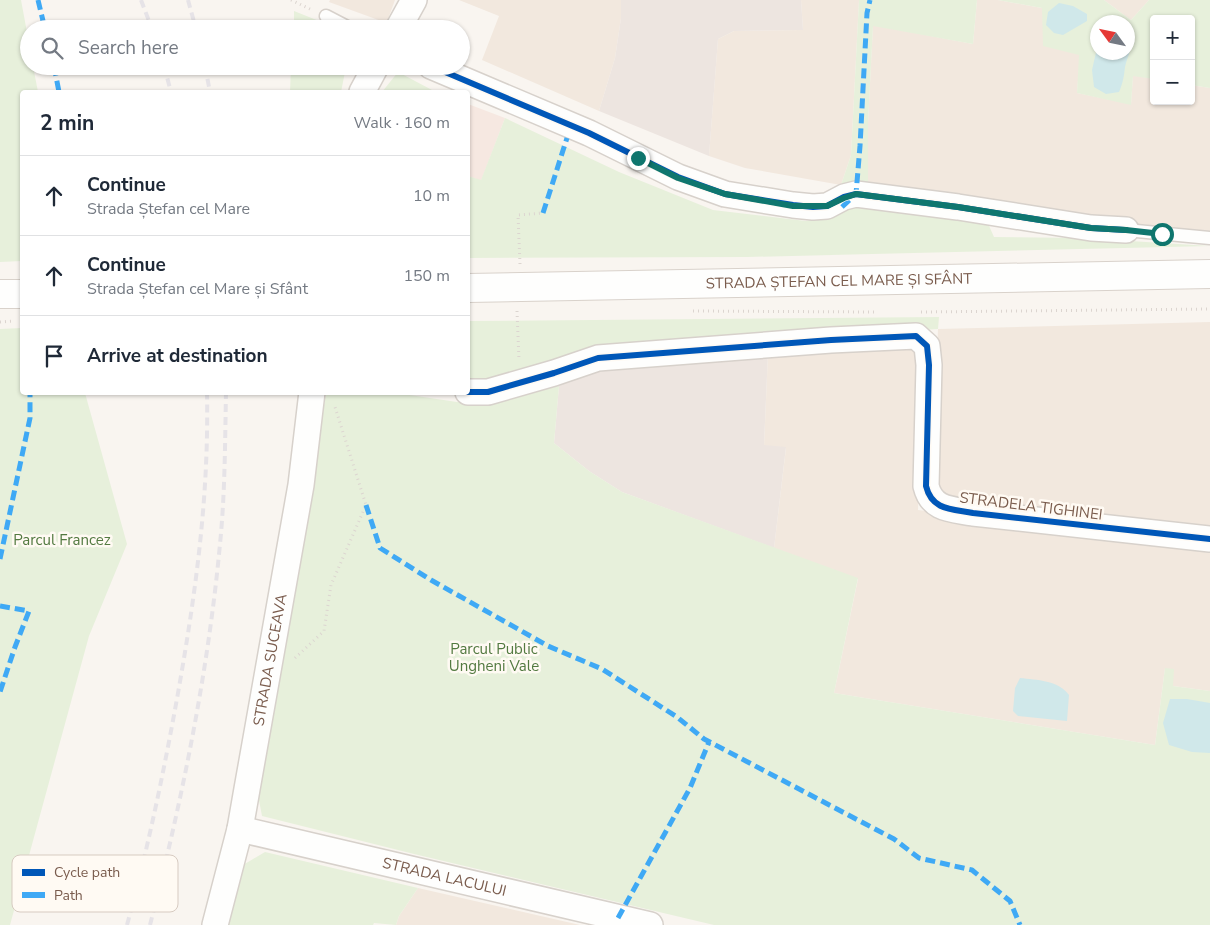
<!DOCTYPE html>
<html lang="en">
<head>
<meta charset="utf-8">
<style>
	body { margin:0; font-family:"Nunito Sans",sans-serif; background:#f2f2f3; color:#1f2937 }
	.controls { position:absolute; right:15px; top:15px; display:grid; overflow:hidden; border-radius:5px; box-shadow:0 1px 4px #0004 }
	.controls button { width:45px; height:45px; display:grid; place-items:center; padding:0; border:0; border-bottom:1px solid #e0e1e3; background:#fff; color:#1f2937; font:25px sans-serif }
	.compass { position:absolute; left:1090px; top:15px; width:45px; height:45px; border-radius:50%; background:#fff; box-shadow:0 1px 4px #0004; rotate:303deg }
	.stop { position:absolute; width:15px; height:15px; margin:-11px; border:4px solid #0f766e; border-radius:50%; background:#fff }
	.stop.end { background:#0f766e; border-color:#fff; box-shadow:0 1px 5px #0008 }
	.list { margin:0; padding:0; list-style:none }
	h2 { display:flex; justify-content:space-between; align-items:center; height:65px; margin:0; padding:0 20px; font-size:21px }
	h2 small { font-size:16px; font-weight:400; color:#747a83 }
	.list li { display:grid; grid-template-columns:32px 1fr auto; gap:15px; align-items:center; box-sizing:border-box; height:80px; padding:0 20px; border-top:1px solid #e0e1e3 }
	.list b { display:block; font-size:19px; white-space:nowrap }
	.list p { margin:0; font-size:16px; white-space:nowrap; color:#747a83 }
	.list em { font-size:16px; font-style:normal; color:#747a83 }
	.icon { flex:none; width:28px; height:28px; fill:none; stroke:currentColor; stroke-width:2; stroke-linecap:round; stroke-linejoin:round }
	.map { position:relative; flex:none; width:1210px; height:925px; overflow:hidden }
	.search { position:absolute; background:#fff; box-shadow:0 1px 4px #0004; left:20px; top:20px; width:450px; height:55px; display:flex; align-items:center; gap:12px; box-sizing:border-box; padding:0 18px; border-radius:28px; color:#747a83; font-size:19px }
	.panel { position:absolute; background:#fff; box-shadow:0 1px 4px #0004; left:20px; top:90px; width:450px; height:305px; border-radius:5px }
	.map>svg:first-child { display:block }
</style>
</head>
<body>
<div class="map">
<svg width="1210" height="925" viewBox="0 0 1210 925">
	<rect width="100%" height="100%" fill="#f9f5f0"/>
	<path fill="#f2e8de" d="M330,0h65l-7,19 -4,3 -55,-20z
		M459,0h162v18l-6,40 -16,53 -117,-51 17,-44z
		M801,0h58l-8,155 -10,30 -96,-17 -36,-12 9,-117 16,-8 69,-1z
		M977,0h21l44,8 38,47 -3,38 54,11 2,-29 21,4v22h37v-16l19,3v144l-149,-17 -193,-25v-67l5,-98 100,19z
		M1104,0h45l-18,20z
		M1210,322v212l-266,-34 -12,-20 6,-151z
		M914,345l8,21 -4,144 292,36v145l-37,-5 -8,-18 -10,77 -321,-52 24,-114 -84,-31 12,-100 -22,-2 4,-93z
		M418,888l162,37h-184l3,-9z"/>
	<path fill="#f6e8e1" d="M468,104l37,14 -24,63 -13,-5z"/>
	<path fill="#ede5e0" d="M621,0h180l2,30 -69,1 -16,8 -9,117 -110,-45 16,-53 6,-40z
		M768,353l-4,92 22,2 -12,101 -152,-56 -33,-21 -35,-28 5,-57 34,-17z"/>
	<path fill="#e7f0db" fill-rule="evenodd" d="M0,0h21l8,43v23h4l5,26h-16v169l-22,1z
		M859,0h118l-4,44 -100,-18 -5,97v67l-27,-5 10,-30z
		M998,0h106l27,20 18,-20h61v88l-19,-3v-66h-37v60l-21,-3 -2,29 -54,-12 2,-38 -36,-9 -1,-38zM1098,22h30v30h-30z
		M294,11l25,10 -1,8h-24z
		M291,66h50l4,6 -4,20h-51z
		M398,72l34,18 -1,2h-49z
		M505,118l114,54 94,38 93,11 29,-6 19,-14 132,18 8,18 88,1 128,8 -463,11 -279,1v-82l13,4z
		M939,317l-1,12 -341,21 -129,37v-66z
		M22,328v64l63,1 42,151 -38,92 -79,289h-10v-596z
		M559,386l-5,57 35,28 33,21 236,86 -24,115 321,52 10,-77 9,1 -1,17 37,5v234h-496l-300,-71 -152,-38 -4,-21 68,-402h70l61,9 40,-1z
		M265,852l153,36 -19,28 -3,9 -22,-2 -1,2h-147l17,-60z"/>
	<path fill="#d0e8ea" d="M1059,3l14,3 14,8v7l-24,14 -9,-2 -8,-8 2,-13z
		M1128,40l4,2c-1,9 -5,16 -7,25 -1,9 -2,16 -6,25l-13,2 -12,-7 -2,-17 5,-22 1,4h30z
		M1020,678c17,2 38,2 49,17l-2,26 -49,-5 -5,-5 2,-23z
		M1170,699h17l23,4v50l-18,-1 -23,-7 -6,-22z"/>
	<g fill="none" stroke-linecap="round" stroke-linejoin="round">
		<defs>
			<path id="service" d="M326,16l25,13
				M1126,230l84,8"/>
			<g id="minor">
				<path d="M398,29l16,-29"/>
				<path d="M431,66l158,67 89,44 47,17 68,11 20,2 14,-1 17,-9 12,-3 102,13 133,21 35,2"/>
				<path d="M362,92l14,-26"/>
				<path d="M468,392h20l66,-19 44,-15 233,-18 85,-4 11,10 2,19 -3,121c6,25 27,23 47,27l237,26"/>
				<path id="s1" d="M240,829l410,96"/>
				<path id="s2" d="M215,925l25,-96 7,-40 54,-304 11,-93"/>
			</g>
			<g id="secondary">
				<path id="s3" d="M468,288l742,-14"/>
				<path d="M0,294h22"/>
			</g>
		</defs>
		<use href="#service" stroke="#d7d1cb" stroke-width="15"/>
		<use href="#minor" stroke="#d7d1cb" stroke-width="28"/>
		<use href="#secondary" stroke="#d9d2cb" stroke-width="30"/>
		<path stroke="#dcd5d0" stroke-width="3" stroke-dasharray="1 4" stroke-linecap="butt" d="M291,0l19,9
			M520,264l-2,-49 25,-2
			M517,311l2,49
			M693,311l181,1
			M921,312l289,-3
			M0,322l14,-1
			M295,658l29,-27 7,-46 35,-80 -31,-98"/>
		<use href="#service" stroke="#fefefd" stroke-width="12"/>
		<use href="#minor" stroke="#fefefd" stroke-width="25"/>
		<use href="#secondary" stroke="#fefefd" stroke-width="28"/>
		<path stroke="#e6e3e7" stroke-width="4" stroke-dasharray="8 5" stroke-linecap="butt" d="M141,0l11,29
			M188,0l8,29
			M164,66l7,26
			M205,66l5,26
			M127,925c21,-77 37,-154 51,-232 18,-102 31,-197 29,-301
			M150,925c32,-125 58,-252 70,-381 5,-50 5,-101 6,-152"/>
		<path stroke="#3fa9f5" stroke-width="5" stroke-dasharray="10 5" stroke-linecap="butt" d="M38,0l7,29
			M54,66l5,26
			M842,207l14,-13 4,-48 7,-133 3,-13
			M543,213l24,-75
			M366,505l14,43 51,32 117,66 54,23 75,48 27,22 190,100 25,19 53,12 38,31 10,24
			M0,559l30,-141v-26
			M0,606l29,5 -14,36 -15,45
			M618,918l72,-130 19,-46"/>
		<defs>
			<path id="cycleway" d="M431,66l158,67 89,44 47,17 68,11 20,2 14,-1 17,-9 12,-3 102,13 133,21 35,2
				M468,392h20l66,-19 44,-15 233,-18 85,-4 11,10 2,19 -3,121c6,25 27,23 47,27l237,26"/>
		</defs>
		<use href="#cycleway" stroke="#fffaf3" stroke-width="9"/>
		<use href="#cycleway" stroke="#0057b8" stroke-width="6"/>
	</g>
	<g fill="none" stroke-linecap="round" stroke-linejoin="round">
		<path stroke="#0f766e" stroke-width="6" d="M638,158l40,20 47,16 68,12h34l17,-8 12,-4 102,13 133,21 35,2 36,4"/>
	</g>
	<g text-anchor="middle" stroke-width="5" stroke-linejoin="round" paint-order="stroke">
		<g font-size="15" fill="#7a5c4d" stroke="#fffaf3">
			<text dy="5" stroke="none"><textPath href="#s3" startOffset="371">STRADA ȘTEFAN CEL MARE ȘI SFÂNT</textPath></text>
			<text transform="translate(1031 506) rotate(7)" y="5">STRADELA TIGHINEI</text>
			<text dy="5" stroke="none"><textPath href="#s2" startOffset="271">STRADA SUCEAVA</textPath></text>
			<text dy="5" stroke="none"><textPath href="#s1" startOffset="210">STRADA LACULUI</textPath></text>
		</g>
		<g font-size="15" fill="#537a41" stroke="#fffaf3">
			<text x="62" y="545">Parcul Francez</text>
			<text x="494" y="654">Parcul Public<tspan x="494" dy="17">Ungheni Vale</tspan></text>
		</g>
	</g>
	<rect x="12" y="855" width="166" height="57" rx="8" fill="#fffaf3" stroke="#d7cbc1" stroke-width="1"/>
	<rect x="22" y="869" width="23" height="7" fill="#0057b8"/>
	<rect x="22" y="892" width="23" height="6" fill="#3fa9f5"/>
	<g font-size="14" fill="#7a5c4d">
		<text x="54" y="877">Cycle path</text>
		<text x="54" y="900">Path</text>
	</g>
</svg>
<div class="controls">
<button>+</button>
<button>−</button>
</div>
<svg class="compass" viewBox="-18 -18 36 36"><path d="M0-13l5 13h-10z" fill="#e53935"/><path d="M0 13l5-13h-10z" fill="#747a83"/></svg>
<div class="stop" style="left:1162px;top:234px"></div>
<div class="stop end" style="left:638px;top:158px"></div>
<div class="search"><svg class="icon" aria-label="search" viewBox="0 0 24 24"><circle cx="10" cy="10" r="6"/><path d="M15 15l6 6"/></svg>Search here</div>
<section class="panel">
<h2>2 min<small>Walk · 160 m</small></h2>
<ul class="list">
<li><svg class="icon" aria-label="ahead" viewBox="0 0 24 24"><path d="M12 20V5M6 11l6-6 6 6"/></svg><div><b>Continue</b><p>Strada Ștefan cel Mare</p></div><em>10 m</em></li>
<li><svg class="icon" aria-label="ahead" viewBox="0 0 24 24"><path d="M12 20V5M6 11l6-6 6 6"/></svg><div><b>Continue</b><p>Strada Ștefan cel Mare și Sfânt</p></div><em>150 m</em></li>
<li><svg class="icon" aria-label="arrive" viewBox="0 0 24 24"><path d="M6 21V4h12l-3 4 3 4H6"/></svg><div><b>Arrive at destination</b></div></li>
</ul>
</section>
</div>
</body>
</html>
